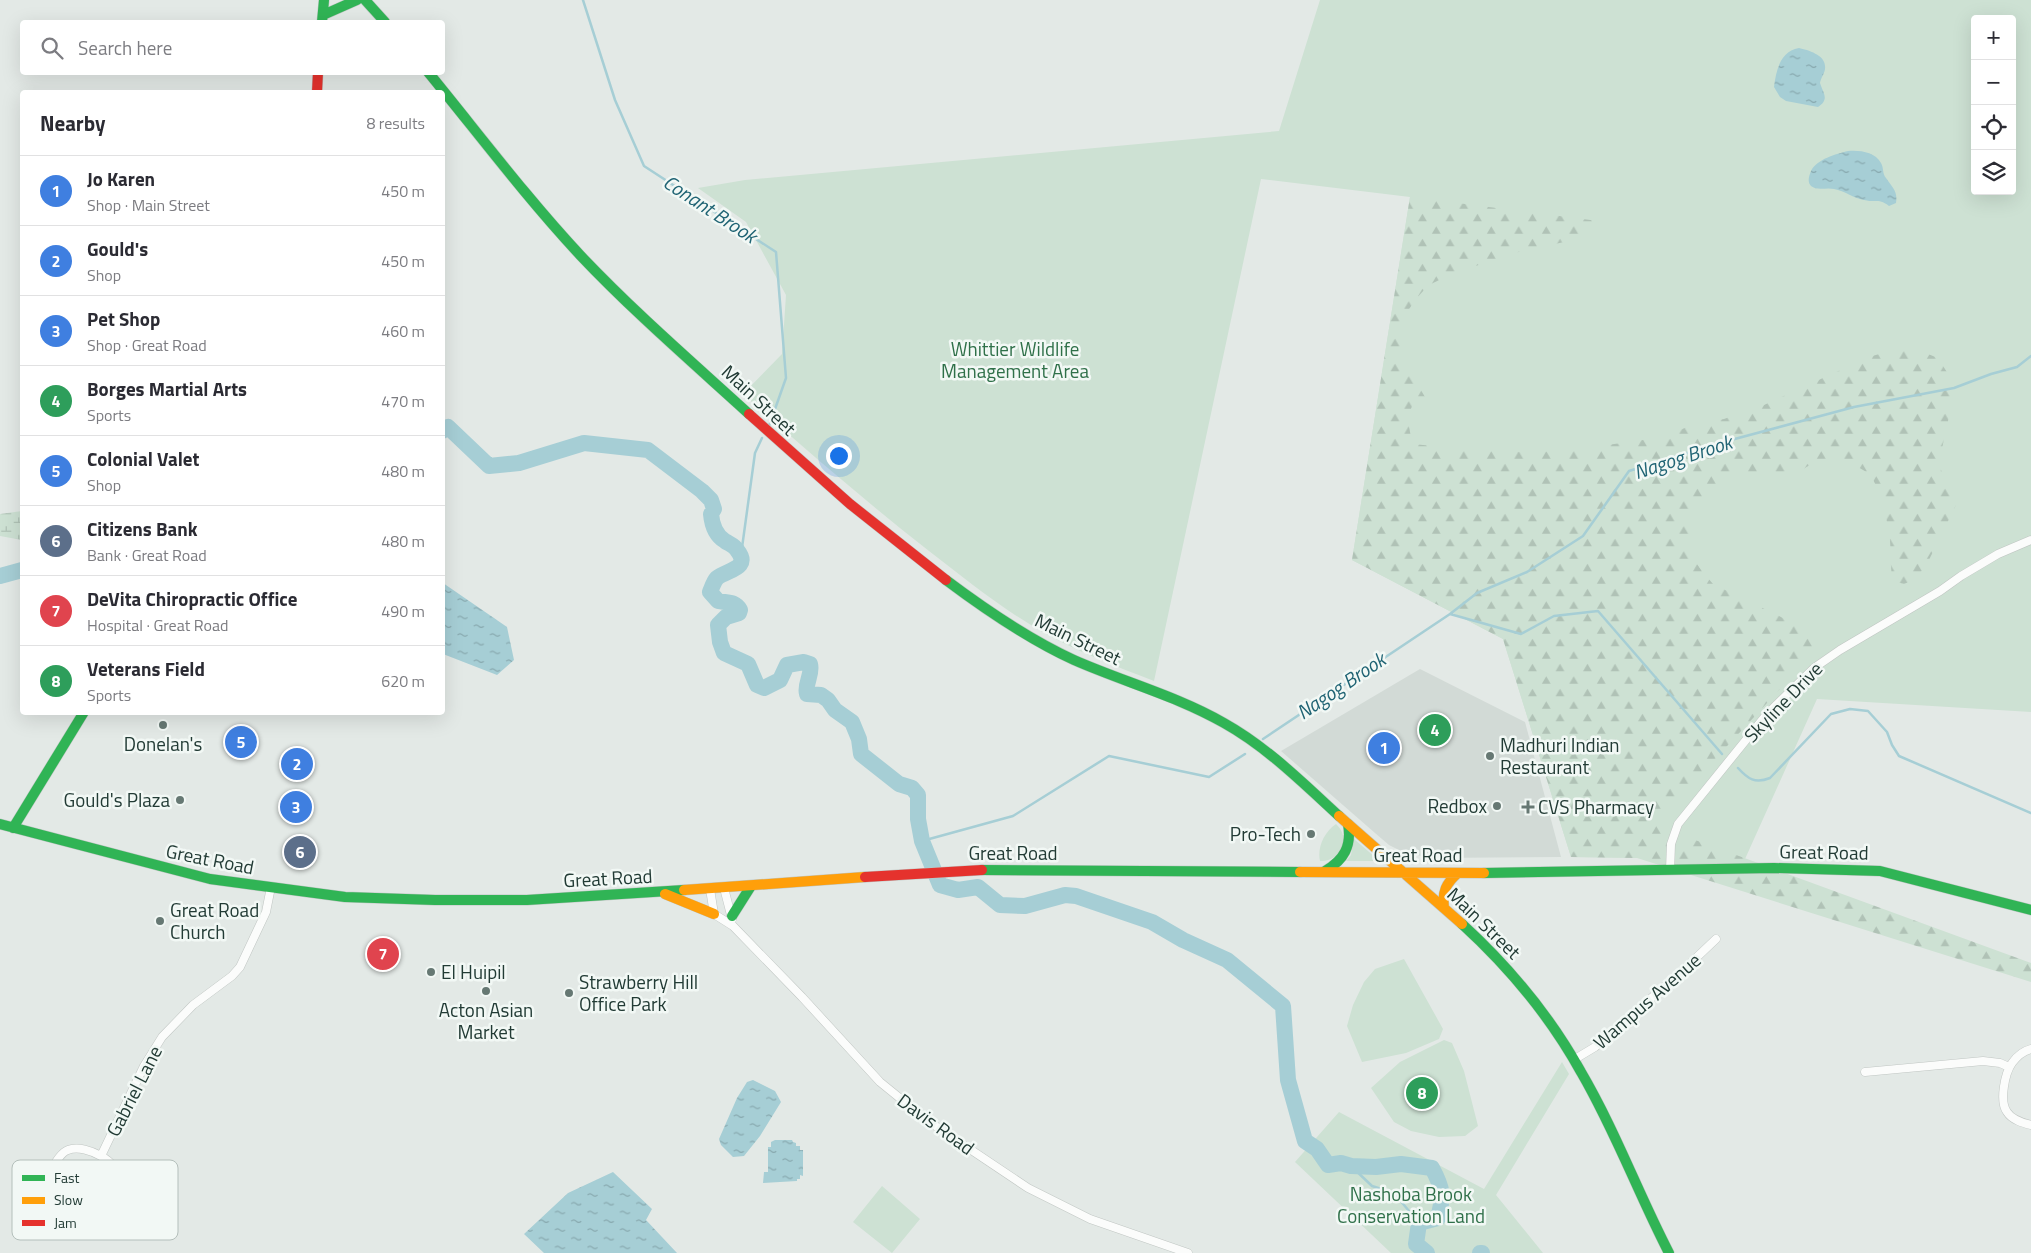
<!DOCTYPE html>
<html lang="en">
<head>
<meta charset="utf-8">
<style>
	body { margin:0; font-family:"Titillium Web",sans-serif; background:#f2f2f3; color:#2b2b33 }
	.controls { position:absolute; right:15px; top:15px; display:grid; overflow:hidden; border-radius:5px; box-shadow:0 5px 20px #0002 }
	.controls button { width:45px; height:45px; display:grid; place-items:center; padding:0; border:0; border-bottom:1px solid #e1e1e2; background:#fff; color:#2b2b33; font:25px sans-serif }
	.you { position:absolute; left:838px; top:455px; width:18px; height:18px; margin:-12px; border:4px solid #fff; border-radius:50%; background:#1a73e8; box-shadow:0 0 0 8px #1a73e833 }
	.badge { display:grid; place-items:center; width:32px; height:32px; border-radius:50%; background:#db2777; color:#fff; font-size:16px; font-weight:700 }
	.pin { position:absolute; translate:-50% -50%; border:2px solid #fff; box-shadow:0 1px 5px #0006 }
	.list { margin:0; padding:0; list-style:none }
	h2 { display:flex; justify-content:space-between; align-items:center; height:65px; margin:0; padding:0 20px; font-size:21px }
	h2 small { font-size:16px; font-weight:400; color:#7c7c81 }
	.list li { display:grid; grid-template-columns:32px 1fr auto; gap:15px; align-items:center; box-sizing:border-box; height:70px; padding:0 20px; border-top:1px solid #e1e1e2 }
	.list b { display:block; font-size:19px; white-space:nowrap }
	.list p { margin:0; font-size:16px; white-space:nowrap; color:#7c7c81 }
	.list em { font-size:16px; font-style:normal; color:#7c7c81 }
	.icon { flex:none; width:28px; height:28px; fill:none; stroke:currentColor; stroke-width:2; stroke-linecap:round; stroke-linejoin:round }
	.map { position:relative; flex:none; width:2031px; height:1253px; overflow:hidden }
	.search { position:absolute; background:#fff; box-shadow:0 5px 20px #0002; left:20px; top:20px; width:425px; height:55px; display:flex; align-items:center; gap:12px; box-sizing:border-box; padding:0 18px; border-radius:5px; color:#7c7c81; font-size:19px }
	.panel { position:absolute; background:#fff; box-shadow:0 5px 20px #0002; left:20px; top:90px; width:425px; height:625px; border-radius:5px }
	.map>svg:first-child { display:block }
</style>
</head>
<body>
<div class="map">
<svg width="2031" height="1253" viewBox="0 0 2031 1253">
	<defs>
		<pattern id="forest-firs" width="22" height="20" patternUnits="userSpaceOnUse" patternTransform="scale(1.25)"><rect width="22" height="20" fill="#cde1d3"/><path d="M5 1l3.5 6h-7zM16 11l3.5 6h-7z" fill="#b0c2b6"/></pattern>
		<pattern id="wetland-marsh" width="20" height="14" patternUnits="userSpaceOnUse" patternTransform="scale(1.25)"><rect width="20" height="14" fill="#cde1d3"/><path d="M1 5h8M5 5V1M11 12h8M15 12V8" fill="none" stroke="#b0c2b6"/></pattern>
		<pattern id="water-ripples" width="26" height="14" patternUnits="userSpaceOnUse" patternTransform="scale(1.25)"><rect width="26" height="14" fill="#a6ced5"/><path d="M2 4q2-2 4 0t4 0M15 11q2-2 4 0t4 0" fill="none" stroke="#87a8ae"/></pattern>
	</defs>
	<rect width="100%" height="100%" fill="#e3e9e6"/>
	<path fill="#d2dad6" d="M1420,669l105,53 36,135 -131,1 -27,-6 -14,-7 -14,-12 -94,-82z"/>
	<path fill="#cde1d3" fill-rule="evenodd" d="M1320,0h711v712l-214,-13 -72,160 -174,-2 -68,-218 -151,-79 58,-363 -149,-18 -107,502c-39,-15 -78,-30 -115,-51 -39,-23 -74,-51 -110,-79 -64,-50 -125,-103 -186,-157l39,-40 4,-59 -40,-73 -48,-34 47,-8 534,-49zM1975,19h37v172h-37z
		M1336,824c16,15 5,37 -16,37 -3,-13 4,-29 16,-37z
		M1354,839l21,18v4h-29l5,-6z
		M1404,959l39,70 -4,10 -33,14 -44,9 -15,-36 6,-21 11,-23 11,-13z
		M1444,1040l8,3 12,28 14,55 -13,10 -26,1 -28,-6 -17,-9 -23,-34 29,-26z
		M1562,1062l7,12 -73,121 47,58h-152l-96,-91 44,-50 145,77z
		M882,1186l38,33 -28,34 -39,-31z"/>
	<path fill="url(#forest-firs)" d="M1410,197l196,25 -28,17 -64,14 -62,21 -19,9 -9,7 -8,9 -11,16 -4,17 2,28 22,37 -3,4 -9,3c-7,14 -4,25 0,40l70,7 39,1 42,-1 79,-11 37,-10 14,-6 30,-5 40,-14 105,-48 24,-7 30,2 15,6 12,19 2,26 -11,50v17l12,21 3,14 -31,63 -14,13 -7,3 -11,-3c-3,-13 -2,-28 -3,-41 -2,-17 -9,-48 -18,-62 -9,-14 -41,-21 -56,-16 -9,3 -17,12 -27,14 -18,3 -39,-7 -57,-1 -28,10 -47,45 -42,74 3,13 15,25 23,35l70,34 21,13 12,19 -162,175 377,138v19l-394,-124 -66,-1 -68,-218 -151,-79z"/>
	<path fill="url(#wetland-marsh)" d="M22,511v29l-22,-4v-22z"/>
	<path fill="url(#water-ripples)" d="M1799,48c9,2 26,7 26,18 1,6 -4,11 -5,17 3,10 10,16 -2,24l-32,-6 -6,-4 -6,-10c2,-16 6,-36 25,-39z
		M1848,151c12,-1 27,1 33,12 3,5 1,10 5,15 6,9 12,13 10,25l-7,3c-11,-8 -13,-3 -25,-6 -11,-2 -19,-9 -30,-11 -7,-2 -17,2 -23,-3 -4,-4 -2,-10 0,-15 6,-12 25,-17 37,-20z
		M443,583l64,44 7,33 -17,15 -54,-21z
		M753,1080l22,11 6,11 -21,34 -16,20 -11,1 -12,-12 -2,-6 18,-41 10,-16z
		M775,1140h17l1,2 3,1v3h4v4h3v26l-3,-1v4h-3v2l-34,2 1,-11h4v-25h3v-5z
		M613,1172l39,37 -6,11 31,33h-133l-20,-19 44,-41z"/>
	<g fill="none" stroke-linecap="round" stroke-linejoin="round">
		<path stroke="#a6ced5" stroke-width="2.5" d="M583,0l32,100 29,66 132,86 10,126 -17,48
			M741,555l14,-102 7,-15
			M1450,614l71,20 33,-18 44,-5 124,143
			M1263,739l187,-125 27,-21 50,-21 56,-36 46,-65 87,-27 138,-37 100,-19 37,-14 26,-7 14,-11
			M1738,768c10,11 17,16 32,10l61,-64 19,-5 18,2 19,21 5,13 7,11 132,57
			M922,841l91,-25 96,-60 100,21 36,-23
			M1351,1166l21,20 22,7 25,30"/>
		<path stroke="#a6ced5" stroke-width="16" d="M442,431l6,-4 41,39 30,-3 65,-20 64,7 54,41 9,9 3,9 -3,5c1,11 4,21 14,27 4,3 9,4 12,9 15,19 -11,20 -20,28 -3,3 -5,9 -7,14l8,9c9,2 17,0 22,9l-1,3 -13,4 -8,8 2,17 4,11 24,11 9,21 7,3 16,-8 7,-15 17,-3 6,2c3,11 -6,20 -3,30l14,1 7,5 7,10 17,12 7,17 2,15 38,30 13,4 6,7v24l4,22 18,44 18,5 20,-3 22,18 25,1 40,-11 11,1 76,26 31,18 44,20 56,46 5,74 17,61 12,8 11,16 13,-2 10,3 25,1 25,-3 31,4c11,20 12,28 6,50l-19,5 -3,21 11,9
			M0,576l22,-6
			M1480,1253h2"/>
		<defs>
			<path id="street" d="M1670,870l1,-26 7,-20 89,-110 47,-46 26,-18 100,-59 21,-15 37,-22 33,-14
				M724,888l8,31
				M710,889l4,25 19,12 69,71 78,85 48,39 100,67 62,31 98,34
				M2031,1049c-8,2 -14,7 -19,14 -7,10 -13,38 -5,49 5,8 16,11 24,13
				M1575,1059l20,-12 84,-73 37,-35
				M1865,1072l118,-11 17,2 9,4
				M101,1156c34,20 5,40 -14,54 -7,4 -14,12 -23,14 -4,1 -10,0 -14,-3 -6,-3 -10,-9 -10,-15 -2,-12 16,-52 28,-56 10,-4 24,1 33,6l43,-90 18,-29 31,-32 39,-29 8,-9 26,-55 5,-25"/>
			<path id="fast" d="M365,0l20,22
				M323,15l34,-15
				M322,22l2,-22
				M428,72c50,61 98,125 152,183 53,56 112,107 169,159
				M946,580c40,30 82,59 128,80 50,22 103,36 150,63 43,24 79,60 115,93
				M0,824l210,55 135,18 90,3h92l157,-10
				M13,828l71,-116
				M982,870l318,2
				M1325,871c19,-11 27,-25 23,-47
				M1484,873l290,-5 106,3 151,39
				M732,916l19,-30
				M1462,924c47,43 88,92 119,148 34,58 57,121 88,181"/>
			<path id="slow" d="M1339,816l123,108
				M1300,872l184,1
				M684,890l181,-13
				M665,894l49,20
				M1444,908c-2,-16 2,-25 14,-35"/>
			<path id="jam" d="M317,92l1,-20
				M749,414l101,90 96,76
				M865,877l117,-7"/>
		</defs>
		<use href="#street" stroke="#c0c6c3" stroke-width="9"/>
		<use href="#fast" stroke="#bfc6c3" stroke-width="11"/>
		<use href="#slow" stroke="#bfc6c3" stroke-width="11"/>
		<use href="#jam" stroke="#bfc6c3" stroke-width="11"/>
		<use href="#street" stroke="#fbfcfb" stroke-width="8"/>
		<use href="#fast" stroke="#30b455" stroke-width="10"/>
		<use href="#slow" stroke="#ff9f0a" stroke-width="10"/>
		<use href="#jam" stroke="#e5322d" stroke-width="10"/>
	</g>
	<g fill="#667873" stroke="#f2f8f5" stroke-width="2">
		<circle cx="163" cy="725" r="5"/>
		<circle cx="1490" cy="756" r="5"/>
		<circle cx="180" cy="800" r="5"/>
		<circle cx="1497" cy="806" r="5"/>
		<path d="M1525.5 799.5h5v5h5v5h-5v5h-5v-5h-5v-5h5z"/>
		<circle cx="1311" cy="834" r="5"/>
		<circle cx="160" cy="921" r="5"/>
		<circle cx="431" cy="972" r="5"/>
		<circle cx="486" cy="991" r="5"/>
		<circle cx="569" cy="993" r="5"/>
	</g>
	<g text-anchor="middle" stroke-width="5" stroke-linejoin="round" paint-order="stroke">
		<g font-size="19" fill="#2f7049" stroke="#f2f8f5">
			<text x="1015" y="356">Whittier Wildlife<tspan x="1015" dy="22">Management Area</tspan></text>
			<text x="1411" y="1201">Nashoba Brook<tspan x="1411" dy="22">Conservation Land</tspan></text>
		</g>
		<g font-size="19" fill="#223b35" stroke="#f2f8f5">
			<text transform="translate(759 400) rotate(43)" y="7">Main Street</text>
			<text transform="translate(1078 639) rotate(26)" y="7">Main Street</text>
			<text transform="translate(1783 702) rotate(-46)" y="7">Skyline Drive</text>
			<text transform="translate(1824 852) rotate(1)" y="7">Great Road</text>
			<text x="1013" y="860">Great Road</text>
			<text x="1418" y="862">Great Road</text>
			<text transform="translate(210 859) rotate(11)" y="7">Great Road</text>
			<text transform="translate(608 878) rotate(-3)" y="7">Great Road</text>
			<text transform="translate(1484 923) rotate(44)" y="7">Main Street</text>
			<text transform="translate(1647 1001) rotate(-41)" y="7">Wampus Avenue</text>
			<text transform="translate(134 1091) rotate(-63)" y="7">Gabriel Lane</text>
			<text transform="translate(936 1124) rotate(36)" y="7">Davis Road</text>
		</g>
		<g font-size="19" fill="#223b35" stroke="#f2f8f5" text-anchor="start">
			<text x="163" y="751" text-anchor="middle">Donelan's</text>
			<text x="1500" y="752">Madhuri Indian<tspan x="1500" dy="22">Restaurant</tspan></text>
			<text x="170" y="807" text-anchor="end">Gould's Plaza</text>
			<text x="1487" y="813" text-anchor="end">Redbox</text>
			<text x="1538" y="814">CVS Pharmacy</text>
			<text x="1301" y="841" text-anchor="end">Pro-Tech</text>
			<text x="170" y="917">Great Road<tspan x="170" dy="22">Church</tspan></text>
			<text x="441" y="979">El Huipil</text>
			<text x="579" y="989">Strawberry Hill<tspan x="579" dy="22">Office Park</tspan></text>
			<text x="486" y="1017" text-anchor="middle">Acton Asian<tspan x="486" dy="22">Market</tspan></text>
		</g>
		<g font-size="20" font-style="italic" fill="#206474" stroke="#f2f8f5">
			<text transform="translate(710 209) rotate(33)" y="7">Conant Brook</text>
			<text transform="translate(1683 457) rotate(-18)" y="7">Nagog Brook</text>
			<text transform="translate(1341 686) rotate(-34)" y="7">Nagog Brook</text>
		</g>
	</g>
	<rect x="12" y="1160" width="166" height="80" rx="8" fill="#f2f8f5" stroke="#b4bfbb" stroke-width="1"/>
	<rect x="22" y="1175" width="23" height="6" fill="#30b455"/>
	<rect x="22" y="1197" width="23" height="7" fill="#ff9f0a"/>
	<rect x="22" y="1220" width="23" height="6" fill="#e5322d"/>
	<g font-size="14" fill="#223b35">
		<text x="54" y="1183">Fast</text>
		<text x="54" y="1205">Slow</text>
		<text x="54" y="1228">Jam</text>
	</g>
</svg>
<div class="controls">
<button>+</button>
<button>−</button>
<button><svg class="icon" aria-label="locate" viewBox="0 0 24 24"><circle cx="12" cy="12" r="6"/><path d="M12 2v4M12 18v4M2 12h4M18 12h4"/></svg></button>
<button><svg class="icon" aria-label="layers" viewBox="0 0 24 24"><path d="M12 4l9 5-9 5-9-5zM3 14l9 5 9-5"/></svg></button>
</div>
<div class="you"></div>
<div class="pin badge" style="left:1384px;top:748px;background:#3f7fe0">1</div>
<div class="pin badge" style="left:297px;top:764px;background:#3f7fe0">2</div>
<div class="pin badge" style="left:296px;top:807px;background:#3f7fe0">3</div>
<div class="pin badge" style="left:1435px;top:730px;background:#2e9e5b">4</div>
<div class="pin badge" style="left:241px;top:742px;background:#3f7fe0">5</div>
<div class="pin badge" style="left:300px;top:852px;background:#5c6f8a">6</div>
<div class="pin badge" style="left:383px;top:954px;background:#e0444e">7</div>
<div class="pin badge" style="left:1422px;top:1093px;background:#2e9e5b">8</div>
<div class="search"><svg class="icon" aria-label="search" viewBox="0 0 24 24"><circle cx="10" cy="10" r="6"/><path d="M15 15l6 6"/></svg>Search here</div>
<section class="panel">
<h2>Nearby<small>8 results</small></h2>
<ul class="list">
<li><span class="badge" style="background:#3f7fe0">1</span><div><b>Jo Karen</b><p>Shop · Main Street</p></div><em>450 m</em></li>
<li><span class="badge" style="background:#3f7fe0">2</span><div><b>Gould's</b><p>Shop</p></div><em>450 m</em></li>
<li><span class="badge" style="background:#3f7fe0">3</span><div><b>Pet Shop</b><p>Shop · Great Road</p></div><em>460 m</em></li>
<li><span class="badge" style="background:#2e9e5b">4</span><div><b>Borges Martial Arts</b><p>Sports</p></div><em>470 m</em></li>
<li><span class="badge" style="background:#3f7fe0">5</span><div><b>Colonial Valet</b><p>Shop</p></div><em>480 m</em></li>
<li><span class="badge" style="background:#5c6f8a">6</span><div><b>Citizens Bank</b><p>Bank · Great Road</p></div><em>480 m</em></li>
<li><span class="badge" style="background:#e0444e">7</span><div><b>DeVita Chiropractic Office</b><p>Hospital · Great Road</p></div><em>490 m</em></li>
<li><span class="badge" style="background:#2e9e5b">8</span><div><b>Veterans Field</b><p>Sports</p></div><em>620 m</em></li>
</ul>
</section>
</div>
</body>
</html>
